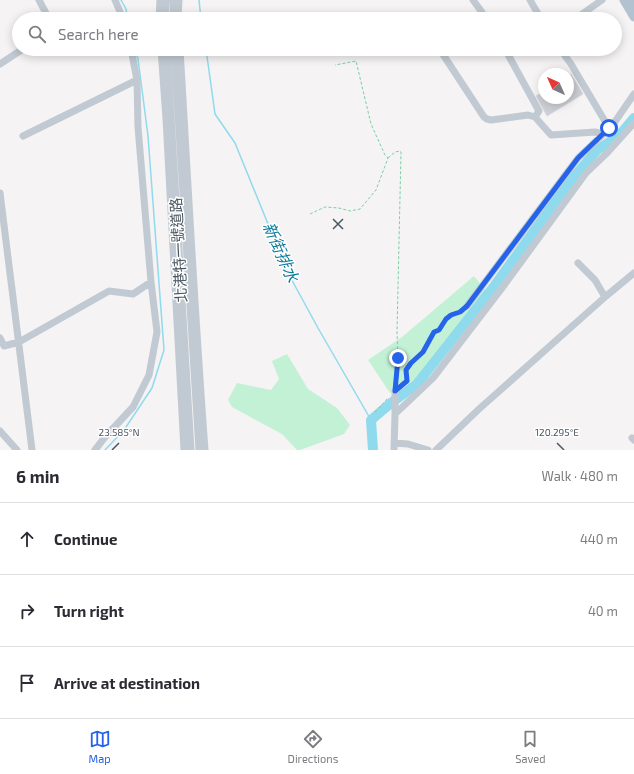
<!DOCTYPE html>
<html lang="en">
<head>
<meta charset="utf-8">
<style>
	body { margin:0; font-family:"Exo 2","Noto Sans TC",sans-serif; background:#f2f2f3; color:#2b2b33 }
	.compass { position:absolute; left:538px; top:68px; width:36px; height:36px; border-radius:50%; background:#fff; box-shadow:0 2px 10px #0003; rotate:315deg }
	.stop { position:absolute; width:12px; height:12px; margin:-9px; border:3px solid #2563eb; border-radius:50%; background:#fff }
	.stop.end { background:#2563eb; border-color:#fff; box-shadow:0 1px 4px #0008 }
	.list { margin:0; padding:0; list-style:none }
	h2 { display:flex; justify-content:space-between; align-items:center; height:52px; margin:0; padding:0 16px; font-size:17px }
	h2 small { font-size:13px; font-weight:400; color:#7c7c81 }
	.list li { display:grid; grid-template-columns:26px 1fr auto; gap:12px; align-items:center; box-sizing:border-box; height:72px; padding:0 16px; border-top:1px solid #e1e1e2 }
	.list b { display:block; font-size:15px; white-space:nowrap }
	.list em { font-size:13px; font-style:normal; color:#7c7c81 }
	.icon { flex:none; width:22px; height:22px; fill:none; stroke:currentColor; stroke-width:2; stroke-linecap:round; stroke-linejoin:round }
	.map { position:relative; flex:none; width:634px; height:450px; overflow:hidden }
	.search { position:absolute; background:#fff; box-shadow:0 2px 10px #0003; left:12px; right:12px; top:12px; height:44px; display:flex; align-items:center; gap:10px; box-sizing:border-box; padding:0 14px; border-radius:22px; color:#7c7c81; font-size:15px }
	.sheet { height:268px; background:#fff }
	nav { display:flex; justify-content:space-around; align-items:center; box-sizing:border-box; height:56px; border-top:1px solid #e1e1e2; background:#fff; font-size:11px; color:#7c7c81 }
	nav a { display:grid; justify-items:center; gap:2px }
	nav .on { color:#2563eb }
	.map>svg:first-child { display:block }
</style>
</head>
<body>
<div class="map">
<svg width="634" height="450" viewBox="0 0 634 450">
	<rect width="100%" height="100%" fill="#f5f3f3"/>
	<path fill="#c3f1d5" d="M474,276l11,14 -18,27 -51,62 -26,14 -22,-33 34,-23z
		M287,354l21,35 29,19 13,17 -6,9 -44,16h-3l-15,-16 -50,-27 -4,-7 9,-17 34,7 8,-11 -7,-18z"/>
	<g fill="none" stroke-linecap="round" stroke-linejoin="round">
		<path stroke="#90daee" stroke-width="1.5" d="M121,0l5,9 2,10
			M199,0l2,19
			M206,49l9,65 20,29 53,130 30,55 53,92
			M105,450l19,-20 28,-42 12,-38 -16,-214 -10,-77 -3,-10"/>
		<path stroke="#90daee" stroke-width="10" d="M373,450l-2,-30 20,-17 26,-19 78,-99 74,-102 28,-33 22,-14 15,-18"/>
	</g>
	<path fill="#cdcfd5" stroke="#d7d9de" d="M571,74l12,20 -36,22 -11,-20 8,-5v7h24v-22z"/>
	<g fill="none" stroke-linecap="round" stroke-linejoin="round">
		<path stroke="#7ad0a6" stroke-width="1" stroke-dasharray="3 2" stroke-linecap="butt" d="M388,158l7,-6 5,-1 1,1 -4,180 1,25 -3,28
			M310,214l15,-7 14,1 11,3 10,-2 16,-19 12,-32 -3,-3 -14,-31 -15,-63 -21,4
			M400,387l7,-6 -1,-11 5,-7 12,-11 11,-20 5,-2c4,-5 7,-13 13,-16 4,-1 7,-2 10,-4
			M375,412l13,-14"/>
		<path stroke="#c1cad2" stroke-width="7" d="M39,0l10,19
			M115,0l8,19
			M473,0l11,15 -1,4
			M530,0l11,19
			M159,19l1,-19
			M165,19l1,-19
			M173,19v-19
			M178,19l1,-19
			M575,19l27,-19
			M161,49l5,70 18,331
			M167,49l24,401
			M174,49l25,401
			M180,49c8,134 15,267 25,401
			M442,49v4l42,64 3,2 4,1 37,-5 7,2
			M505,49l34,62 -4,6 16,18 44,-3 8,2
			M560,49l11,15 38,64
			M0,64l23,-15
			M23,136l114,-56
			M0,193l32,257
			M578,263l17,17 10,17
			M467,306l111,-148 34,-32 22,-32
			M0,338l4,8 15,-4 90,-51 24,3 18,-12
			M395,391v23
			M0,431l17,19
			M632,438l2,2
			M394,443l14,1 20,6
			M95,450l10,-13 28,-30 16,-32 8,-43 -6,-50 -13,-155 -1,-47 -6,-31
			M394,450l1,-36 38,-36 72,-94 81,-111 21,-20 27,-30
			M436,450l43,-41 126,-112 29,-24"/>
		<path stroke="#b3c2d1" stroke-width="9" d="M624,0l10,17
			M632,0l2,4"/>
	</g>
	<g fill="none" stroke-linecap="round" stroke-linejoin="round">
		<path stroke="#2563eb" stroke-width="5" d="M398,358l-3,33 12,-10 -1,-11 5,-7 12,-11 11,-20 5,-2 7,-11 5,-4 9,-3 7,-6 111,-148 31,-30"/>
	</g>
	<path fill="none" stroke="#4a5661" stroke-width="1.5" d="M333,219l10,10M333,229l10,-10M557,443l7,7M112,450l7,-7"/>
	<g text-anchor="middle" stroke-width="3" stroke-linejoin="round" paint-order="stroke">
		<g font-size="15" fill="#4a5661" stroke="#fff">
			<text transform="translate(179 250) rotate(-93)" y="5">北港特一號道路</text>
		</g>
		<g font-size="16" font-style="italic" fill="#0c7c9b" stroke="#fff">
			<text transform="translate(281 252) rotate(66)" y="6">新街排水</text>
		</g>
	</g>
	<g font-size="10" text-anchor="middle" fill="#4a5661" stroke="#fff" stroke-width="3" stroke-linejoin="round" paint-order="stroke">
		<text x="119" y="436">23.585°N</text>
		<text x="557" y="436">120.295°E</text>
	</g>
</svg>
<svg class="compass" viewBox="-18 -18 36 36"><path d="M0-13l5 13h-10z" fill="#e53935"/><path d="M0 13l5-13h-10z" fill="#7c7c81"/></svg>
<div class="stop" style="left:609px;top:128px"></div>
<div class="stop end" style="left:398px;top:358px"></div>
<div class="search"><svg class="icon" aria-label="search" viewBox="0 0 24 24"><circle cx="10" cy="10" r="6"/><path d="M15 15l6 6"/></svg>Search here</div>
</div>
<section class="sheet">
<h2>6 min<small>Walk · 480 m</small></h2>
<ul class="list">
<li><svg class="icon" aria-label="ahead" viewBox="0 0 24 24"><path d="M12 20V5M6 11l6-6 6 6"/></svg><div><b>Continue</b></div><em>440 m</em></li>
<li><svg class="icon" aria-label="right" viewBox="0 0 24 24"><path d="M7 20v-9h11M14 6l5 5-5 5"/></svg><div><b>Turn right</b></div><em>40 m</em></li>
<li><svg class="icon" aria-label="arrive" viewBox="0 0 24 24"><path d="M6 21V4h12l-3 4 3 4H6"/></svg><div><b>Arrive at destination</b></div></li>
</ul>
</section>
<nav>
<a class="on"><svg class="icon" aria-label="map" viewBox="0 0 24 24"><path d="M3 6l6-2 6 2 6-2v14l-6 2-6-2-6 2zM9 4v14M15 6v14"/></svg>Map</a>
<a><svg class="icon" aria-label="directions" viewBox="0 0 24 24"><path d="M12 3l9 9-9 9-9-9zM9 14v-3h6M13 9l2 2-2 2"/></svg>Directions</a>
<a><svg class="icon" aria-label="saved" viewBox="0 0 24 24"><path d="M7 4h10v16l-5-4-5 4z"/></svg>Saved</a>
</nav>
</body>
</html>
